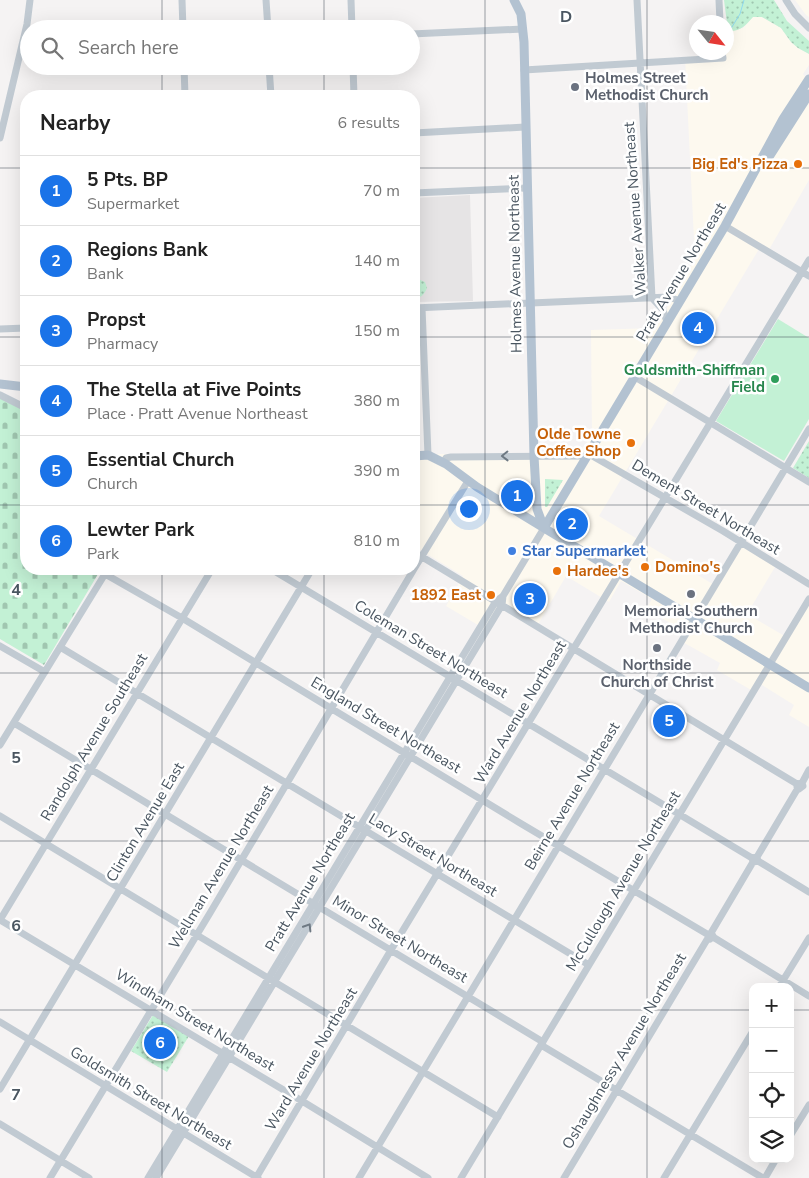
<!DOCTYPE html>
<html lang="en">
<head>
<meta charset="utf-8">
<style>
	body { margin:0; font-family:"Nunito Sans",sans-serif; background:#f6f6f6; color:#222 }
	.controls { position:absolute; right:15px; bottom:15px; display:grid; overflow:hidden; border-radius:10px; box-shadow:0 5px 20px #0002 }
	.controls button { width:45px; height:45px; display:grid; place-items:center; padding:0; border:0; border-bottom:1px solid #e0e0e0; background:#fff; color:#222; font:25px sans-serif }
	.compass { position:absolute; left:689px; top:15px; width:45px; height:45px; border-radius:50%; background:#fff; box-shadow:0 5px 20px #0002; rotate:120deg }
	.you { position:absolute; left:468px; top:508px; width:18px; height:18px; margin:-12px; border:4px solid #fff; border-radius:50%; background:#1a73e8; box-shadow:0 0 0 8px #1a73e833 }
	.badge { display:grid; place-items:center; width:32px; height:32px; border-radius:50%; background:#1a73e8; color:#fff; font-size:16px; font-weight:700 }
	.pin { position:absolute; translate:-50% -50%; border:2px solid #fff; box-shadow:0 1px 5px #0006 }
	.list { margin:0; padding:0; list-style:none }
	h2 { display:flex; justify-content:space-between; align-items:center; height:65px; margin:0; padding:0 20px; font-size:21px }
	h2 small { font-size:16px; font-weight:400; color:#767676 }
	.list li { display:grid; grid-template-columns:32px 1fr auto; gap:15px; align-items:center; box-sizing:border-box; height:70px; padding:0 20px; border-top:1px solid #e0e0e0 }
	.list b { display:block; font-size:19px; white-space:nowrap }
	.list p { margin:0; font-size:16px; white-space:nowrap; color:#767676 }
	.list em { font-size:16px; font-style:normal; color:#767676 }
	.icon { flex:none; width:28px; height:28px; fill:none; stroke:currentColor; stroke-width:2; stroke-linecap:round; stroke-linejoin:round }
	.map { position:relative; flex:none; width:809px; height:1178px; overflow:hidden }
	.search { position:absolute; background:#fff; box-shadow:0 5px 20px #0002; left:20px; top:20px; width:400px; height:55px; display:flex; align-items:center; gap:12px; box-sizing:border-box; padding:0 18px; border-radius:28px; color:#767676; font-size:19px }
	.panel { position:absolute; background:#fff; box-shadow:0 5px 20px #0002; left:20px; top:90px; width:400px; height:485px; border-radius:20px }
	.map>svg:first-child { display:block }
</style>
</head>
<body>
<div class="map">
<svg width="809" height="1178" viewBox="0 0 809 1178">
	<defs>
		<pattern id="cemetery-stones" width="16" height="16" patternUnits="userSpaceOnUse" patternTransform="scale(1.25)"><rect width="16" height="16" fill="#c3f1d5"/><path d="M2 7V4a2 2 0 0 1 4 0v3zM10 15v-3a2 2 0 0 1 4 0v3z" fill="#a0c6b0"/></pattern>
		<pattern id="park-dots" width="8" height="8" patternUnits="userSpaceOnUse" patternTransform="scale(1.25)"><rect width="8" height="8" fill="#c3f1d5"/><path d="M2 2h.1M6 6h.1" fill="none" stroke="#a0c6b0" stroke-width="1.8" stroke-linecap="round"/></pattern>
	</defs>
	<rect width="100%" height="100%" fill="#f5f3f3"/>
	<path fill="#fdf9ef" d="M795,0h14v17l-3,-2z
		M753,17h9l19,11 10,14 7,6 11,6v11l-6,9 6,8v98l-42,73 -8,-4 -160,267 117,70 25,-41 34,22 -28,47 41,24 21,-35v124l-20,-12 5,-10 -37,-23 -6,8 -34,-20 3,-7 -41,-23 5,-9 -38,-22 6,-10 -31,-18 -12,21 -43,-26 -30,52 -34,-19 -14,22 -42,-25 17,-30 -49,-30v-90l27,-2 93,2 50,-9 8,-13 -1,-104 64,-2 40,-68 -10,-203 35,-2v-2l6,-1 1,-24 1,3 15,-3z"/>
	<path fill="#e6e4e5" d="M470,195l3,106 -59,1v-104z"/>
	<path fill="url(#cemetery-stones)" d="M0,397l26,14v158h75l-57,96 -44,-26z"/>
	<path fill="url(#park-dots)" d="M724,0h50l13,21 22,20v13l-11,-6 -7,-6 -10,-14 -19,-11h-9c-8,9 -13,15 -25,14z
		M414,279h4l7,3 2,6c-3,7 -6,10 -13,10z
		M809,441v37l-16,-10z
		M545,479l18,1 -16,27h-2z
		M153,1015l36,21 -22,36 -36,-21z"/>
	<path fill="#c3f1d5" d="M778,319l31,19v81l-25,42 -68,-40z"/>
	<g fill="none" stroke-linecap="round" stroke-linejoin="round">
		<path stroke="#90daee" stroke-width="1" d="M730,30l10,-16 4,-14"/>
		<path stroke="#c1cad2" stroke-width="7" d="M182,0l1,29
			M266,0l2,29
			M351,0l1,29
			M637,0l15,298 11,12 4,12
			M719,0l1,22
			M786,0l9,14 14,14
			M411,34l112,-5
			M184,66l1,30
			M269,66l2,30
			M353,66l1,30
			M524,70l199,-12 -1,-6
			M414,133l111,-6
			M0,138l27,-114 3,-24
			M414,193l113,-5
			M725,226l84,50
			M414,308l255,-11 11,4
			M422,308l6,147
			M0,329l26,-1
			M635,377l174,105
			M0,395l26,13
			M589,454l134,77 86,53
			M443,463l3,-5 5,-1 137,-1
			M414,552l383,232
			M271,569l481,289
			M414,569l54,-88
			M105,574l77,44 338,205 187,111
			M0,646l45,26
			M60,647l529,318
			M14,723l529,319
			M0,745l108,-176
			M802,783l1,3 -4,3 -2,-2v-3l5,-1 7,-13
			M0,816l498,301
			M757,857l1,4 -5,1 -1,-4 5,-1 41,-69
			M758,861l51,31
			M0,920l302,181 126,77
			M0,920l212,-351
			M713,937l96,59
			M710,939l3,-3 -2,-3 42,-71
			M779,987l30,-49
			M0,1022l258,156
			M541,1045l222,133
			M0,1089l312,-520
			M0,1124l89,54
			M790,1136l19,-31
			M50,1178l160,-265 204,-344
			M148,1178l302,-501 46,-76 7,-5 41,-68
			M156,1178l346,-573 1,-9
			M256,1178l135,-228 418,-690
			M359,1178l450,-749
			M461,1178l348,-579
			M564,1178l144,-240
			M664,1178l89,-147
			M765,1178l11,-19"/>
		<path stroke="#b3c2d1" stroke-width="9" d="M514,0l7,14 3,28 10,414 3,53 7,19
			M767,160l42,-66
			M0,384l26,3
			M414,456l14,-1 18,9 31,23 67,41 265,160
			M544,528l181,-302 58,-107 26,-40"/>
	</g>
	<defs><path id="oneway-chevron" d="M-2-3.5L2.5 0L-2 3.5" fill="none" stroke-width="1.6" stroke-linecap="round" stroke-linejoin="round" transform="scale(1.25)"/></defs>
	<g stroke="#6e7983">
		<use href="#oneway-chevron" transform="translate(505 456) rotate(179)"/>
		<use href="#oneway-chevron" transform="translate(308 927) rotate(-58)"/>
	</g>
	<path fill="none" stroke="#4a5661" stroke-width="1" stroke-opacity="0.55" d="M162,0v29M324,0v29M485,0v1178M647,0v1178M162,66v30M324,66v30M0,168h26M414,168h395M0,337h26M414,337h395M0,505h26M414,505h395M162,569v609M324,569v609M0,673h809M0,841h809M0,1010h753M790,1010h19"/>
	<g fill="#6b7280" stroke="#fff" stroke-width="2">
		<circle cx="575" cy="87" r="5"/>
		<circle cx="691" cy="594" r="5"/>
		<circle cx="657" cy="648" r="5"/>
	</g>
	<g fill="#e8710a" stroke="#fff" stroke-width="2">
		<circle cx="798" cy="164" r="5"/>
		<circle cx="631" cy="443" r="5"/>
		<circle cx="645" cy="567" r="5"/>
		<circle cx="557" cy="571" r="5"/>
		<circle cx="491" cy="595" r="5"/>
	</g>
	<circle fill="#2e9e5b" stroke="#fff" stroke-width="2" cx="775" cy="379" r="5"/>
	<circle fill="#3f7fe0" stroke="#fff" stroke-width="2" cx="512" cy="551" r="5"/>
	<g text-anchor="middle" stroke-width="5" stroke-linejoin="round" paint-order="stroke">
		<g font-size="15" font-weight="bold" fill="#5b616d" stroke="#fff">
			<text x="585" y="83" text-anchor="start">Holmes Street<tspan x="585" dy="17">Methodist Church</tspan></text>
			<text x="691" y="616">Memorial Southern<tspan x="691" dy="17">Methodist Church</tspan></text>
			<text x="657" y="670">Northside<tspan x="657" dy="17">Church of Christ</tspan></text>
		</g>
		<g font-size="15" font-weight="bold" fill="#c56008" stroke="#fff" text-anchor="end">
			<text x="788" y="169">Big Ed's Pizza</text>
			<text x="621" y="439">Olde Towne<tspan x="621" dy="17">Coffee Shop</tspan></text>
			<text x="655" y="572" text-anchor="start">Domino's</text>
			<text x="567" y="576" text-anchor="start">Hardee's</text>
			<text x="481" y="600">1892 East</text>
		</g>
		<g font-size="15" fill="#4a5661" stroke="#fff">
			<text transform="translate(635 209) rotate(-94)" y="5">Walker Avenue Northeast</text>
			<text transform="translate(515 264) rotate(-91)" y="5">Holmes Avenue Northeast</text>
			<text transform="translate(681 272) rotate(-59)" y="5">Pratt Avenue Northeast</text>
			<text transform="translate(706 507) rotate(31)" y="5">Dement Street Northeast</text>
			<text transform="translate(431 649) rotate(31)" y="5">Coleman Street Northeast</text>
			<text transform="translate(520 712) rotate(-59)" y="5">Ward Avenue Northeast</text>
			<text transform="translate(386 725) rotate(31)" y="5">England Street Northeast</text>
			<text transform="translate(94 737) rotate(-59)" y="5">Randolph Avenue Southeast</text>
			<text transform="translate(572 796) rotate(-59)" y="5">Beirne Avenue Northeast</text>
			<text transform="translate(145 822) rotate(-59)" y="5">Clinton Avenue East</text>
			<text transform="translate(433 855) rotate(31)" y="5">Lacy Street Northeast</text>
			<text transform="translate(221 867) rotate(-59)" y="5">Wellman Avenue Northeast</text>
			<text transform="translate(623 881) rotate(-59)" y="5">McCullough Avenue Northeast</text>
			<text transform="translate(310 882) rotate(-59)" y="5">Pratt Avenue Northeast</text>
			<text transform="translate(400 939) rotate(31)" y="5">Minor Street Northeast</text>
			<text transform="translate(195 1020) rotate(31)" y="5">Windham Street Northeast</text>
			<text transform="translate(624 1051) rotate(-59)" y="5">Oshaughnessy Avenue Northeast</text>
			<text transform="translate(311 1059) rotate(-59)" y="5">Ward Avenue Northeast</text>
			<text transform="translate(151 1098) rotate(31)" y="5">Goldsmith Street Northeast</text>
		</g>
		<g font-size="15" font-weight="bold" fill="#27864d" stroke="#fff" text-anchor="end">
			<text x="765" y="375">Goldsmith-Shiffman<tspan x="765" dy="17">Field</tspan></text>
		</g>
		<g font-size="15" font-weight="bold" fill="#366cbe" stroke="#fff" text-anchor="start">
			<text x="522" y="556">Star Supermarket</text>
		</g>
	</g>
	<g font-size="16" text-anchor="middle" font-weight="bold" fill="#4a5661" stroke="#fff" stroke-width="5" stroke-linejoin="round" paint-order="stroke">
		<text x="566" y="22">D</text>
		<text x="16" y="595">4</text>
		<text x="16" y="763">5</text>
		<text x="16" y="931">6</text>
		<text x="16" y="1100">7</text>
	</g>
</svg>
<div class="controls">
<button>+</button>
<button>−</button>
<button><svg class="icon" aria-label="locate" viewBox="0 0 24 24"><circle cx="12" cy="12" r="6"/><path d="M12 2v4M12 18v4M2 12h4M18 12h4"/></svg></button>
<button><svg class="icon" aria-label="layers" viewBox="0 0 24 24"><path d="M12 4l9 5-9 5-9-5zM3 14l9 5 9-5"/></svg></button>
</div>
<svg class="compass" viewBox="-18 -18 36 36"><path d="M0-13l5 13h-10z" fill="#e53935"/><path d="M0 13l5-13h-10z" fill="#767676"/></svg>
<div class="you"></div>
<div class="pin badge" style="left:517px;top:496px">1</div>
<div class="pin badge" style="left:572px;top:524px">2</div>
<div class="pin badge" style="left:530px;top:599px">3</div>
<div class="pin badge" style="left:698px;top:328px">4</div>
<div class="pin badge" style="left:669px;top:721px">5</div>
<div class="pin badge" style="left:160px;top:1043px">6</div>
<div class="search"><svg class="icon" aria-label="search" viewBox="0 0 24 24"><circle cx="10" cy="10" r="6"/><path d="M15 15l6 6"/></svg>Search here</div>
<section class="panel">
<h2>Nearby<small>6 results</small></h2>
<ul class="list">
<li><span class="badge">1</span><div><b>5 Pts. BP</b><p>Supermarket</p></div><em>70 m</em></li>
<li><span class="badge">2</span><div><b>Regions Bank</b><p>Bank</p></div><em>140 m</em></li>
<li><span class="badge">3</span><div><b>Propst</b><p>Pharmacy</p></div><em>150 m</em></li>
<li><span class="badge">4</span><div><b>The Stella at Five Points</b><p>Place · Pratt Avenue Northeast</p></div><em>380 m</em></li>
<li><span class="badge">5</span><div><b>Essential Church</b><p>Church</p></div><em>390 m</em></li>
<li><span class="badge">6</span><div><b>Lewter Park</b><p>Park</p></div><em>810 m</em></li>
</ul>
</section>
</div>
</body>
</html>
